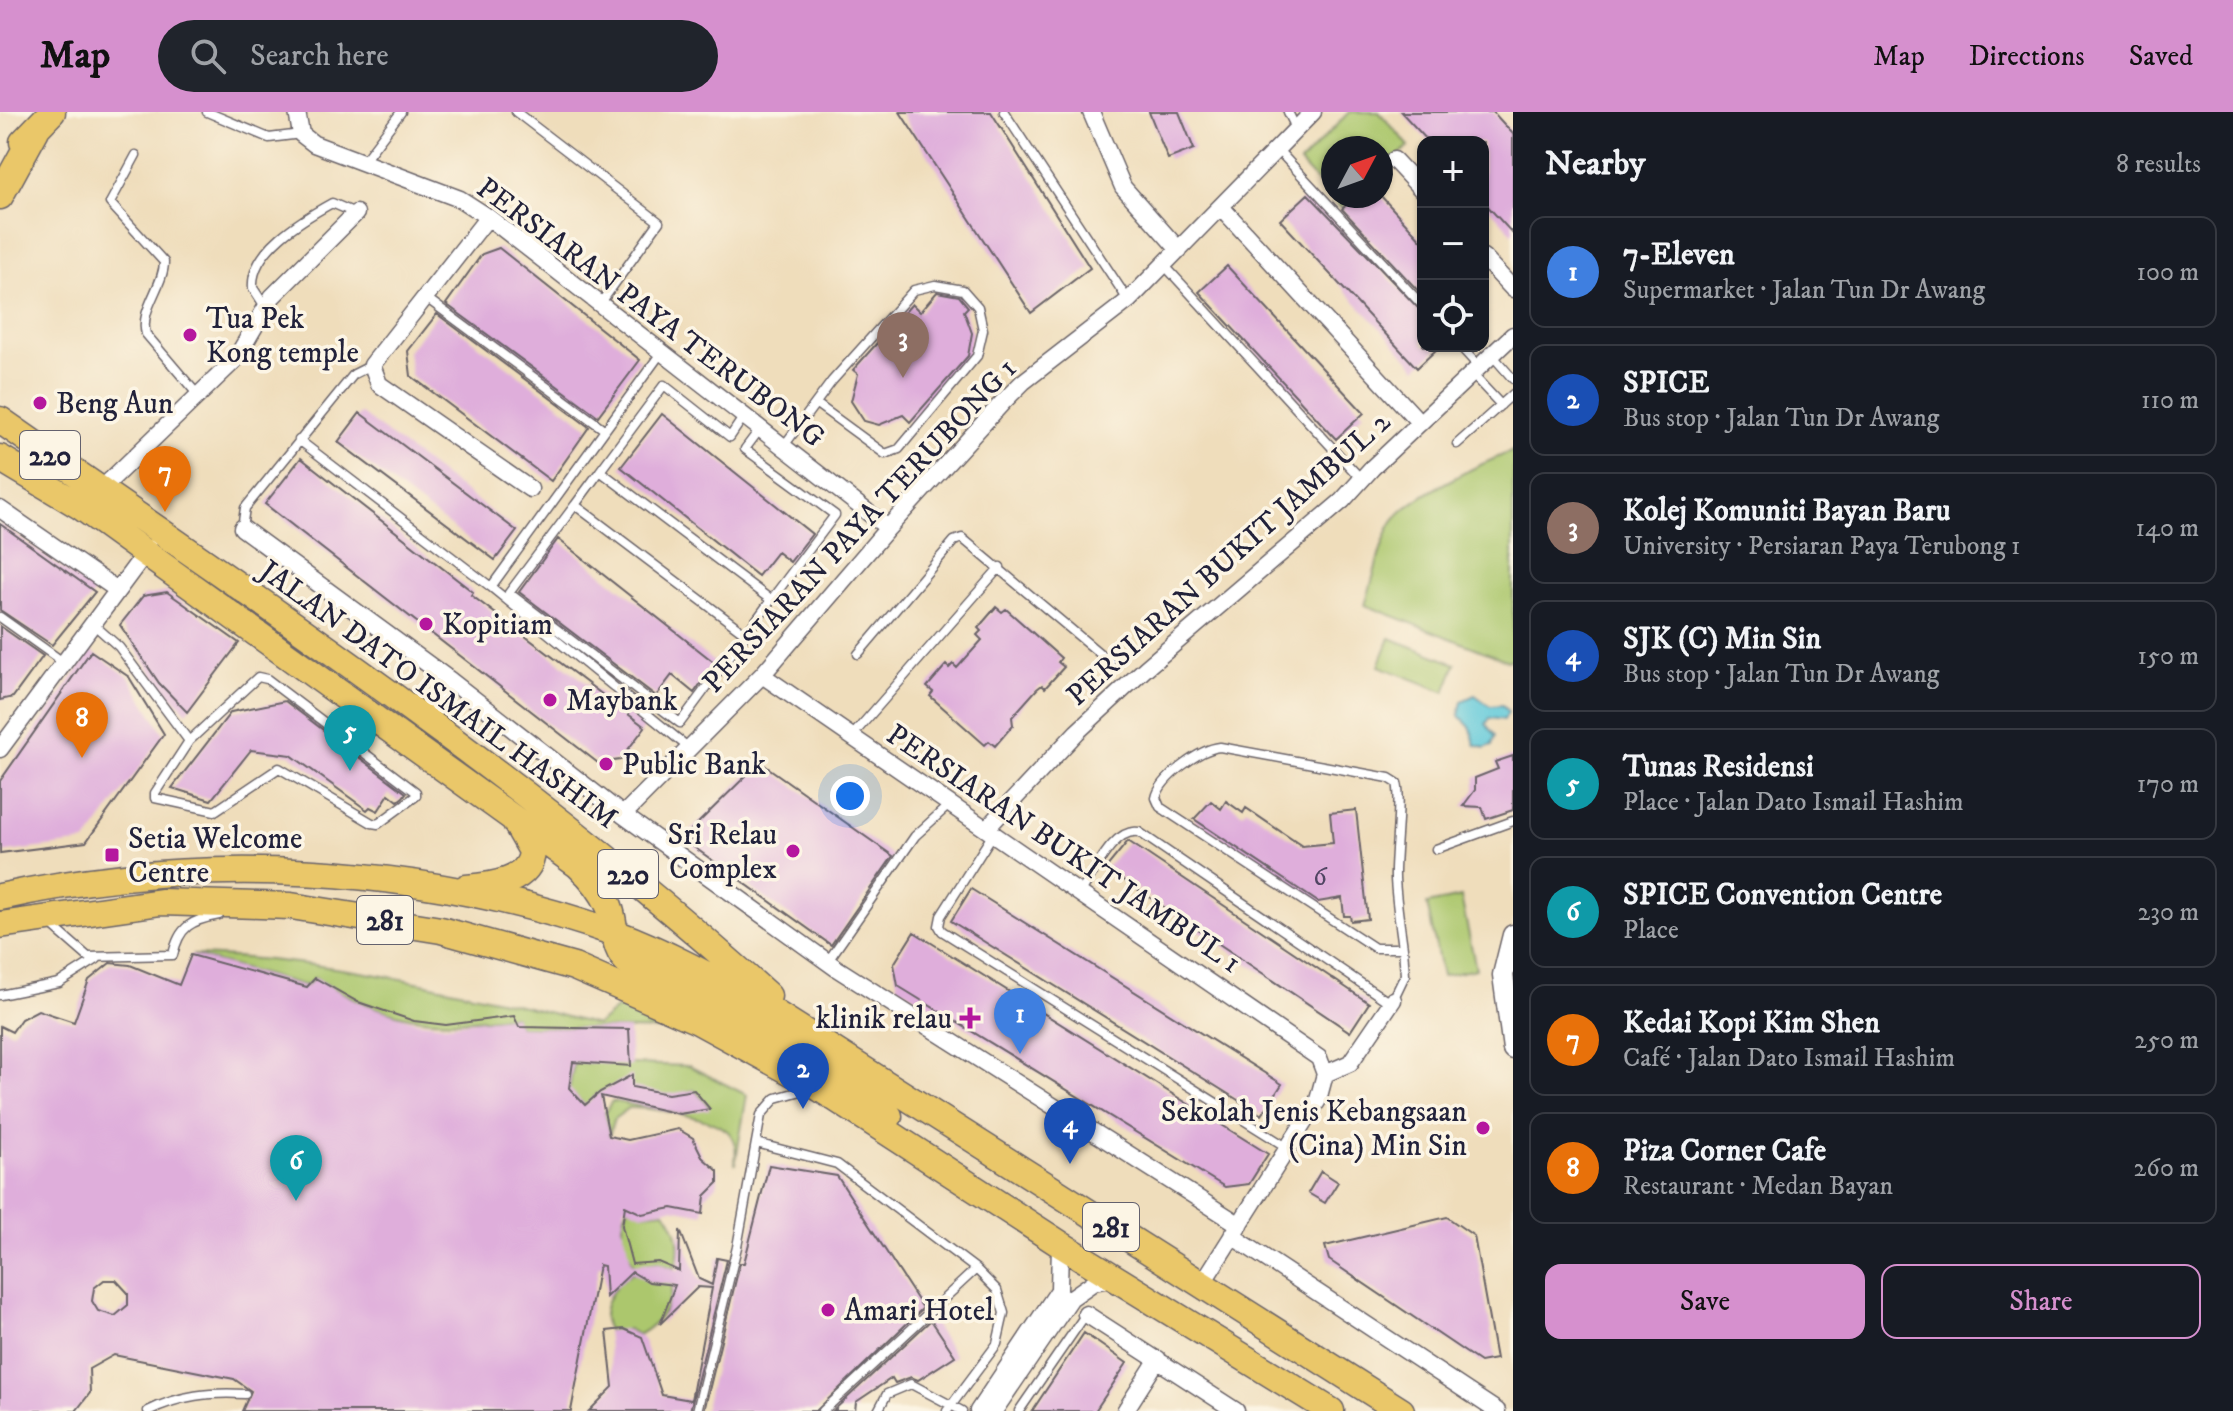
<!DOCTYPE html>
<html lang="en">
<head>
<meta charset="utf-8">
<style>
	body { margin:0; font-family:"IM FELL DW Pica",serif; background:#20242c; color:#f1f3f6 }
	.controls { position:absolute; right:24px; top:24px; display:grid; overflow:hidden; border-radius:16px; box-shadow:0 2px 6px #0004 }
	.controls button { width:72px; height:72px; display:grid; place-items:center; padding:0; border:0; border-bottom:2px solid #363941; background:#171b24; color:#f1f3f6; font:40px sans-serif }
	.compass { position:absolute; left:1321px; top:24px; width:72px; height:72px; border-radius:50%; background:#171b24; box-shadow:0 2px 6px #0004; rotate:49deg }
	.you { position:absolute; left:850px; top:684px; width:28px; height:28px; margin:-20px; border:6px solid #fff; border-radius:50%; background:#1a73e8; box-shadow:0 0 0 12px #1a73e833 }
	.badge { display:grid; place-items:center; width:52px; height:52px; border-radius:50%; background:#d690ce; color:#fff; font-size:26px; font-weight:700 }
	.pin { position:absolute; translate:-50% -66px; filter:drop-shadow(0 2px 4px #0008) }
	.pin::after { content:''; position:absolute; top:42px; width:28px; height:24px; background:inherit; clip-path:polygon(0 0,100% 0,50% 100%) }
	.list { margin:0; padding:0; list-style:none }
	h2 { display:flex; justify-content:space-between; align-items:center; height:104px; margin:0; padding:0 32px; font-size:34px }
	h2 small { font-size:26px; font-weight:400; color:#9ea1a6 }
	.list li { display:grid; grid-template-columns:52px 1fr auto; gap:24px; align-items:center; box-sizing:border-box; height:112px; margin:0 16px 16px; padding:0 16px; border:2px solid #363941; border-radius:16px }
	.list b { display:block; font-size:30px; white-space:nowrap }
	.list p { margin:0; font-size:26px; white-space:nowrap; color:#9ea1a6 }
	.list em { font-size:26px; font-style:normal; color:#9ea1a6 }
	.actions { display:flex; gap:16px; padding:24px 32px }
	.actions a { flex:1; padding:18px 0; border:2px solid #d690ce; border-radius:16px; text-align:center; font-size:28px; color:#d690ce }
	.actions .main { background:#d690ce; color:#111 }
	.icon { flex:none; width:44px; height:44px; fill:none; stroke:currentColor; stroke-width:2; stroke-linecap:round; stroke-linejoin:round }
	.map { position:relative; flex:none; width:1513px; height:1299px; overflow:hidden }
	header { display:flex; align-items:center; gap:48px; box-sizing:border-box; height:112px; padding:0 40px; background:#d690ce; color:#111 }
	header strong { font-size:38px }
	nav { display:flex; gap:44px; margin-inline-start:auto; font-size:28px }
	.search { width:560px; height:72px; background:#20242c; display:flex; align-items:center; gap:20px; box-sizing:border-box; padding:0 28px; border-radius:44px; color:#9ea1a6; font-size:30px }
	main { display:flex }
	aside { flex:1; background:#171b24 }
	.map>svg:first-child { display:block }
</style>
</head>
<body>
<header>
<strong>Map</strong>
<div class="search"><svg class="icon" aria-label="search" viewBox="0 0 24 24"><circle cx="10" cy="10" r="6"/><path d="M15 15l6 6"/></svg>Search here</div>
<nav><a>Map</a><a>Directions</a><a>Saved</a></nav>
</header>
<main>
<div class="map">
<svg width="1513" height="1299" viewBox="0 0 1513 1299">
	<rect width="100%" height="100%" fill="#fcf5e5"/>
	<filter id="ink" filterUnits="userSpaceOnUse"><feTurbulence type="fractalNoise" baseFrequency=".0125" numOctaves="2"/><feDisplacementMap in="SourceGraphic" scale="16" xChannelSelector="R" yChannelSelector="G"/><feConvolveMatrix kernelMatrix="1 2 1 2 8 2 1 2 1" color-interpolation-filters="sRGB"/></filter>
	<filter id="wash" filterUnits="userSpaceOnUse"><feTurbulence type="fractalNoise" baseFrequency=".006" numOctaves="4" result="noise"/><feDisplacementMap in="SourceGraphic" scale="32" xChannelSelector="R" yChannelSelector="G"/><feGaussianBlur stdDeviation="1.8" result="paint"/><feColorMatrix in="noise" values="0 0 0 0 0 0 0 0 0 0 0 0 0 0 0 0 0 1.4 0 .05"/><feComposite in="paint" operator="in"/></filter>
	<g filter="url(#wash)">
		<rect width="100%" height="100%" fill="#efddbb"/>
		<path fill="#acc76d" stroke="#677454" stroke-width="2" d="M1349,0h30l30,34 -28,26v-24h-48v48h23l-14,13 -42,-46z
			M1513,339v207l-5,3 -143,-56c8,-23 15,-62 27,-82 15,-25 92,-61 121,-72z
			M1390,526l66,26 -11,28 -66,-26z
			M1461,785l15,72 -34,7 -15,-72z
			M191,843c139,4 272,34 406,70l22,-18 50,23 -150,-3 -5,-11c-84,11 -126,5 -199,-38l-9,8z
			M574,950l115,4 58,29 -12,70c1,-11 2,-21 -5,-31 -11,-16 -81,-27 -101,-26l-15,11 -5,17 -5,-22 8,-13 67,12 29,-7 -14,-16 -17,5 -75,-3 -8,5 -4,13 -21,-20z
			M630,1093l12,8 23,-2c13,17 18,38 9,58l-16,-7 -23,4c-12,-17 -18,-44 -5,-61z
			M633,1160l21,12 17,-4c3,25 -13,44 -33,55l-10,-6 -17,5c-18,-22 3,-50 22,-62z"/>
		<path fill="#5fc9da" stroke="#40768a" stroke-width="2" d="M1475,583l15,11 12,-1 6,7 -4,8 -14,-2 -4,6 9,12 -3,9 -7,3 -10,-3 -4,-17 -12,-12 3,-15z"/>
		<g id="blocks">
			<path fill="#dfaedb" fill-rule="evenodd" d="M900,0h91l99,156 -59,45z
				M1149,0h30l15,37 -26,10z
				M1401,0h92l20,22v100l-30,-33v-59h-54z
				M1308,82l115,119v33h17l-23,22 -137,-148z
				M1356,84h25l42,46v54l-81,-87z
				M499,136l141,112 -42,56 -152,-112 36,-50z
				M1227,154l137,147 -28,26 -137,-147z
				M937,180l22,4 9,11 -4,4 8,22 -4,23 -58,66 -7,-7 -24,10 -15,-4 -13,-20 7,-27 -5,-4 59,-66 8,8z
				M437,202l152,113 -38,54 -140,-105 -3,-25z
				M360,301l157,118 -22,29 -157,-118z
				M662,302l150,120 -22,28 -13,-10 -19,24 -137,-109z
				M301,346l172,134 -2,3 174,132 -25,33 -22,3 -333,-259z
				M0,412l95,68 -43,53 -52,-35z
				M558,427l157,124 -21,30 -22,-18 -16,21 -137,-104z
				M167,480l72,51 -52,69 -28,-29 -39,-58 23,-29z
				M996,495l6,5 4,-3 55,49 -3,4 6,5 -19,21 -3,-3 -5,4 -25,28 1,8 -18,21 -6,-5 -4,4 -45,-40 -10,-9 3,-4 -6,-5 19,-22 3,3 4,-4 4,4 25,-28 -5,-5 4,-4 -3,-3z
				M0,514l43,30 -30,41 -13,3z
				M91,539l38,26 35,57 -78,108 -86,11v-72z
				M285,589l121,92 -3,4 -5,4 -9,-7 -11,17 -8,-4 -3,3 -76,-55 -40,-5 -40,50 -39,-12 59,-76z
				M1513,644v54l-27,9 -4,-12 -19,-1 12,-16v-12l23,-9 -3,-7z
				M760,650l133,94 -62,89 -140,-100 -1,-14z
				M1211,689l10,8 5,-8 17,12 3,-5 56,38 31,-3 -3,-30 26,-3 12,109 -17,2 -1,-5h-6l-2,-18 -24,4 -124,-83z
				M1128,729l241,162 -19,29 -244,-164z
				M971,777l311,195 -20,31 -311,-194z
				M914,820l354,222 -19,30 -24,3 -327,-201 -4,-22z
				M191,843l116,32 8,-9 43,24 56,19 32,4 68,-9 5,11 110,2 2,37 -58,-4 -4,26 16,17 15,-13 32,-17v12l36,7 26,-4 16,19 -31,5 -78,-18 8,40 19,4 50,-11 15,9 10,20 15,13v12l-13,13 -2,18 -31,-6 -30,6 -17,-8 -3,20 10,38 26,-2 21,9 1,-41 19,49 13,6 5,-27 10,2 -37,151h-101l24,-24 -6,-56 17,-2 18,8 20,58 29,5 21,-112 -14,-1 -38,37 15,-39 -26,-3 -17,-10 -26,25 -2,-31 -5,-1 -28,146h-329l9,-20 -17,-12 -120,-24 -25,14 1,24 -14,18h-76v-385l12,6 9,-13 17,-9 36,12 15,-42 21,-17 20,2 49,20zM104,1168h12l12,13v12l-13,11 -17,-5 -6,-10 2,-13z
				M769,1053l68,11 86,132 -107,103h-112l36,-148h4z
				M1321,1059l17,11 -13,21 -17,-10z
				M1447,1105l27,19 22,123 -16,3 -151,-102 -4,-14z
				M931,1208l24,36 -37,24 -7,-3 -16,6 -3,-5 -36,24 -1,9h-22z
				M1084,1221l43,30 -32,48h-63z"/>
		</g>
	</g>
	<g filter="url(#ink)">
		<use href="#blocks" fill-opacity="0" stroke="#6a6368" stroke-width="2"/>
		<g fill="none" stroke-linecap="round" stroke-linejoin="round">
			<defs>
				<path id="service" d="M207,0l62,26 32,-4
					M516,0l143,110 -59,82
					M1004,0l124,188
					M1288,0l8,16
					M1277,37l146,157
					M136,43l-26,48 54,59c0,24 -25,48 -18,72l51,60
					M363,50l38,-50
					M1165,154l197,214
					M425,185l180,133
					M266,196l-13,-20c-3,-38 50,-69 79,-85l23,10
					M1460,234l19,21
					M1492,243l21,24
					M1472,262l29,31
					M744,304l-14,21 -66,-52 -64,86 171,129 64,-85 -90,-66 15,-20
					M299,328l192,147 198,161
					M1457,332l56,-50
					M783,335l49,-66 82,-91 21,-5 28,5 15,17 5,23 -6,26 -78,93 -14,5 -67,-49
					M600,359l-25,34 171,129 25,-34
					M575,393l-66,88 171,130 66,-89
					M242,416l3,-20 109,-134 18,-9
					M491,475l170,-234
					M0,505l63,45
					M92,511l27,24 70,94
					M858,542l96,-113 8,-3 148,124
					M258,565l9,2 149,113v4l-38,28 -6,-1 -93,-55 -64,43 -60,-13v-5l34,-52z
					M852,624l148,-169
					M1220,635l169,31 8,5c5,15 -3,73 -2,95 1,23 5,47 8,70h-28l-215,-141 -4,-9c4,-20 44,-49 64,-51z
					M993,722l-52,82 -2,10 3,5 346,217
					M1436,737l77,-28
					M1080,781c14,-19 33,-66 59,-61l251,171
					M49,811l39,34 85,-2c6,-29 19,-35 46,-40
					M828,849l87,-125 35,-32
					M0,883l59,-12 38,-24
					M1393,888l12,-25 -2,-27
					M756,1031l81,21 139,105 21,21 7,23 -7,31 -50,67
					M148,1299c32,-16 62,-19 97,-17
					M697,1299l40,-164 24,-132 15,-17 32,-9
					M823,1299l153,-142
					M878,1299l9,-17 24,-10 51,27
					M1019,1299l67,-97"/>
				<path id="minor" d="M297,0l4,22 13,10 146,55 28,18 400,311
					M1091,0l32,75 56,63
					M1394,48l29,31
					M1221,95l199,216
					M488,105l-116,148 7,19 151,105
					M1483,145l30,32
					M95,383l140,-135 37,-63 84,-84
					M0,397l116,80
					M242,416l209,153 172,134 213,153 404,257
					M762,563l557,383 6,16 -7,26 -116,184
					M423,608l28,-39
					M0,637l149,-201
					M623,703l139,-140 126,-147 115,-126 20,-20 106,-82 184,-188
					M986,717l91,-97 69,-64 196,-167 30,-33 141,-133
					M1325,962l25,-11 43,-63
					M1232,1124l265,175
					M1086,1202l150,97
					M978,1299l81,-121 1,-46
					M994,1299l77,-113 23,-16 21,-4
					M1125,1299l33,-52"/>
				<path id="tertiary" d="M1513,823l-10,40 10,74"/>
				<path id="primary" d="M23,30l29,-30
					M0,84l36,-66
					M0,308c262,183 531,361 768,576
					M0,346l80,48 498,359c12,11 24,25 31,41 8,20 2,43 21,58l161,83 60,38 38,31
					M466,776c25,-2 65,-6 66,-37l-16,-28
					M0,785c201,-44 421,-33 615,36 51,19 100,46 147,72l639,406
					M0,813l161,-23 130,4 150,24 133,37 124,54 117,64 245,159 271,167"/>
			</defs>
			<use href="#service" stroke="#6a6368" stroke-width="11"/>
			<use href="#minor" stroke="#6a6368" stroke-width="19"/>
			<use href="#tertiary" stroke="#6a6368" stroke-width="23"/>
			<use href="#primary" stroke="#6a6368" stroke-width="29"/>
			<use href="#service" stroke="#fff" stroke-width="8"/>
			<use href="#minor" stroke="#fff" stroke-width="16"/>
			<use href="#tertiary" stroke="#fff" stroke-width="20"/>
			<use href="#primary" stroke="#eac769" stroke-width="26"/>
		</g>
	</g>
	<g fill="#b5179e" stroke="#fcf5e5" stroke-width="3">
		<circle cx="190" cy="223" r="8"/>
		<circle cx="40" cy="291" r="8"/>
		<circle cx="426" cy="512" r="8"/>
		<circle cx="550" cy="588" r="8"/>
		<circle cx="606" cy="652" r="8"/>
		<circle cx="793" cy="739" r="8"/>
		<rect x="104" y="735" width="16" height="16" rx="4"/>
		<path d="M966 894h8v8h8v8h-8v8h-8v-8h-8v-8h8z"/>
		<circle cx="1483" cy="1016" r="8"/>
		<circle cx="828" cy="1198" r="8"/>
	</g>
	<g text-anchor="middle" stroke-width="7" stroke-linejoin="round" paint-order="stroke">
		<g font-size="26" fill="#514563">
			<text x="1320" y="773">6</text>
		</g>
		<g fill="#fcf5e5" stroke="#63616e" stroke-width="2">
			<rect x="20" y="319" width="60" height="48" rx="6"/>
			<rect x="598" y="738" width="60" height="48" rx="6"/>
			<rect x="357" y="784" width="56" height="48" rx="6"/>
			<rect x="1083" y="1091" width="56" height="48" rx="6"/>
		</g>
		<g font-size="28" font-weight="bold" fill="#22223b">
			<text x="50" y="353">220</text>
			<text x="628" y="772">220</text>
			<text x="385" y="818">281</text>
			<text x="1111" y="1125">281</text>
		</g>
		<g font-size="30" fill="#22223b" stroke="#fcf5e5">
			<text transform="translate(651 200) rotate(37)" y="10">PERSIARAN PAYA TERUBONG</text>
			<text transform="translate(859 413) rotate(-47)" y="10">PERSIARAN PAYA TERUBONG 1</text>
			<text transform="translate(1228 446) rotate(-42)" y="10">PERSIARAN BUKIT JAMBUL 2</text>
			<text transform="translate(439 582) rotate(36)" y="10">JALAN DATO ISMAIL HASHIM</text>
			<text transform="translate(1064 736) rotate(34)" y="10">PERSIARAN BUKIT JAMBUL 1</text>
		</g>
		<g font-size="30" fill="#22223b" stroke="#fcf5e5" text-anchor="start">
			<text x="206" y="216">Tua Pek<tspan x="206" dy="34">Kong temple</tspan></text>
			<text x="56" y="301">Beng Aun</text>
			<text x="442" y="522">Kopitiam</text>
			<text x="566" y="598">Maybank</text>
			<text x="622" y="662">Public Bank</text>
			<text x="777" y="732" text-anchor="end">Sri Relau<tspan x="777" dy="34">Complex</tspan></text>
			<text x="128" y="736">Setia Welcome<tspan x="128" dy="34">Centre</tspan></text>
			<text x="952" y="916" text-anchor="end">klinik relau</text>
			<text x="1467" y="1009" text-anchor="end">Sekolah Jenis Kebangsaan<tspan x="1467" dy="34">(Cina) Min Sin</tspan></text>
			<text x="844" y="1208">Amari Hotel</text>
		</g>
	</g>
</svg>
<div class="controls">
<button>+</button>
<button>−</button>
<button><svg class="icon" aria-label="locate" viewBox="0 0 24 24"><circle cx="12" cy="12" r="6"/><path d="M12 2v4M12 18v4M2 12h4M18 12h4"/></svg></button>
</div>
<svg class="compass" viewBox="-18 -18 36 36"><path d="M0-13l5 13h-10z" fill="#e53935"/><path d="M0 13l5-13h-10z" fill="#9ea1a6"/></svg>
<div class="you"></div>
<div class="pin badge" style="left:1020px;top:942px;background:#3f7fe0">1</div>
<div class="pin badge" style="left:803px;top:997px;background:#1a4fb4">2</div>
<div class="pin badge" style="left:903px;top:266px;background:#8d6e63">3</div>
<div class="pin badge" style="left:1070px;top:1052px;background:#1a4fb4">4</div>
<div class="pin badge" style="left:350px;top:659px;background:#0f9aa8">5</div>
<div class="pin badge" style="left:296px;top:1089px;background:#0f9aa8">6</div>
<div class="pin badge" style="left:165px;top:400px;background:#e8710a">7</div>
<div class="pin badge" style="left:82px;top:646px;background:#e8710a">8</div>
</div>
<aside>
<h2>Nearby<small>8 results</small></h2>
<ul class="list">
<li><span class="badge" style="background:#3f7fe0">1</span><div><b>7-Eleven</b><p>Supermarket · Jalan Tun Dr Awang</p></div><em>100 m</em></li>
<li><span class="badge" style="background:#1a4fb4">2</span><div><b>SPICE</b><p>Bus stop · Jalan Tun Dr Awang</p></div><em>110 m</em></li>
<li><span class="badge" style="background:#8d6e63">3</span><div><b>Kolej Komuniti Bayan Baru</b><p>University · Persiaran Paya Terubong 1</p></div><em>140 m</em></li>
<li><span class="badge" style="background:#1a4fb4">4</span><div><b>SJK (C) Min Sin</b><p>Bus stop · Jalan Tun Dr Awang</p></div><em>150 m</em></li>
<li><span class="badge" style="background:#0f9aa8">5</span><div><b>Tunas Residensi</b><p>Place · Jalan Dato Ismail Hashim</p></div><em>170 m</em></li>
<li><span class="badge" style="background:#0f9aa8">6</span><div><b>SPICE Convention Centre</b><p>Place</p></div><em>230 m</em></li>
<li><span class="badge" style="background:#e8710a">7</span><div><b>Kedai Kopi Kim Shen</b><p>Café · Jalan Dato Ismail Hashim</p></div><em>250 m</em></li>
<li><span class="badge" style="background:#e8710a">8</span><div><b>Piza Corner Cafe</b><p>Restaurant · Medan Bayan</p></div><em>260 m</em></li>
</ul>
<div class="actions"><a class="main">Save</a><a>Share</a></div>
</aside>
</main>
</body>
</html>
